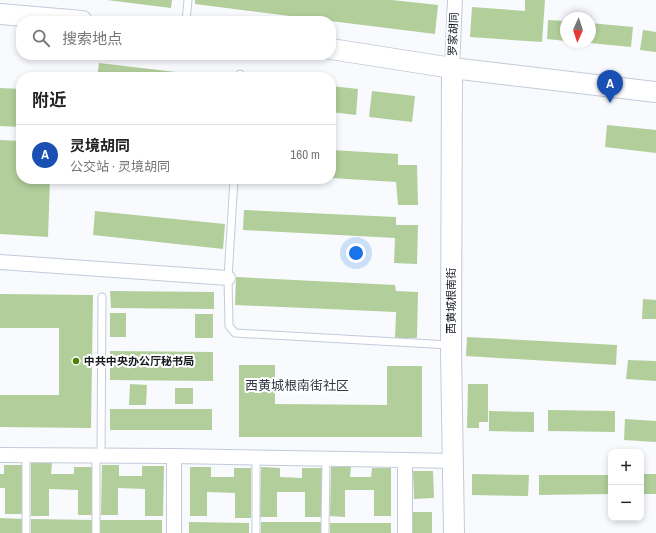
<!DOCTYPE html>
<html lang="zh">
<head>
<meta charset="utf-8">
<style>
	body { margin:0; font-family:"Archivo Narrow","Noto Sans SC",sans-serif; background:#f2f2f2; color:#222 }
	.controls { position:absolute; right:12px; bottom:12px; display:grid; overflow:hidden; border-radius:8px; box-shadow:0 2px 6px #0003 }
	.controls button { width:36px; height:36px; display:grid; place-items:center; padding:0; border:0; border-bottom:1px solid #e0e0e0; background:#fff; color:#222; font:20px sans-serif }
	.compass { position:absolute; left:560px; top:12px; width:36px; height:36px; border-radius:50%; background:#fff; box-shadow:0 2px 6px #0003; rotate:183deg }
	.you { position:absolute; left:356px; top:253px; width:14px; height:14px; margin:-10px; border:3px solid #fff; border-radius:50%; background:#1a73e8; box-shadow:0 0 0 6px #1a73e833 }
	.badge { display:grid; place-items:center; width:26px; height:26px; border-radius:50%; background:#0b8043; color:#fff; font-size:13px; font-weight:700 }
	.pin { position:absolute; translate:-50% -33px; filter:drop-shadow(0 1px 2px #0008) }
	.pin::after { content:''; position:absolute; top:21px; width:14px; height:12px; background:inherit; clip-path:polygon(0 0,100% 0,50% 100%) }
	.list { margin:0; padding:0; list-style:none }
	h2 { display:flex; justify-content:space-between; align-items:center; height:52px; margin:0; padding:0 16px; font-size:17px }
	h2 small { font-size:13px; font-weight:400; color:#767676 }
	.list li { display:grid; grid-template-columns:26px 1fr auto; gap:12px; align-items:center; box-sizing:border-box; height:60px; padding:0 16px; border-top:1px solid #e0e0e0 }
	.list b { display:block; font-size:15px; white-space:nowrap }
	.list p { margin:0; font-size:13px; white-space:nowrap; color:#767676 }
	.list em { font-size:13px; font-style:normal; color:#767676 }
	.icon { flex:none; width:22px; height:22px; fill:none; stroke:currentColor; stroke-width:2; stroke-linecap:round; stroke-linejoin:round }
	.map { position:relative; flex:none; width:656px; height:533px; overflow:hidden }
	.search { position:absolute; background:#fff; box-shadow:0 2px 6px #0003; left:16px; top:16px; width:320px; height:44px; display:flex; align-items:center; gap:10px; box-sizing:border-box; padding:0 14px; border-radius:16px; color:#767676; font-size:15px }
	.panel { position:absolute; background:#fff; box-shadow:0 2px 6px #0003; left:16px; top:72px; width:320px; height:112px; border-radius:16px }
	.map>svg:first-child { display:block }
</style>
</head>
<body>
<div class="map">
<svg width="656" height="533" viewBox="0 0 656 533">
	<rect width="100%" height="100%" fill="#f8fafd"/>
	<path fill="#b2ce9b" d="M107,0h65l-1,8z
		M195,0h197l46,5 -3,29 -240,-30z
		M525,0h20l-3,42 -72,-5 2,-30 53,4z
		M548,20l18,1v20l-19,-2z
		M590,23l43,4 -2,20 -41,-4z
		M643,30l13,2v20l-16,-2z
		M99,63l111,13v1h-113z
		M331,86l27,3 -2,26 -25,-3z
		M0,88l21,1v38l-21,-1z
		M372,91l43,5 -3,26 -43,-5z
		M607,125l49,5v23l-51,-6z
		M0,140l21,1v38h29l-2,58 -48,-3z
		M331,150l67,4v11h19l1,40h-20l-2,-23 -65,-4z
		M244,210l152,7v8h22l-1,39 -23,-1 1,-25 -152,-8z
		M95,211l130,13 -2,25 -130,-14z
		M236,277l159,8 1,6 22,1 -1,46h-22l1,-26 -161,-7z
		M110,291l104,1v17l-103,-1z
		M0,294l93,1 -2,133 -91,-1v-32h59v-67h-59z
		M643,299l13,1v19h-14z
		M110,313h16v24h-16z
		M195,314h18v24h-18z
		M467,337l150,8 -1,20 -150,-9z
		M110,351l103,1v29l-103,-1z
		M628,360l28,1v20l-30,-2z
		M239,365h36v39l112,1v-39h35v71h-183z
		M130,384l17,1 -1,20h-17z
		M468,384h20v38h-9v6h-12z
		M175,388h18v16h-18z
		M110,409h102v21h-102z
		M548,410l67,1v21l-67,-1z
		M489,411l45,1v20l-45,-1z
		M625,419l31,2v21l-32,-2z
		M31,463h21l-1,11h23v-7h18v48h-14v-25l-29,-1v27h-18z
		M4,465h19l-1,49h-17v-26h-5v-14h4z
		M102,465h17v11h23v-10h22l-1,50h-18v-27l-27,-1v27h-17z
		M190,467h21v10h23v-9h17v50h-16v-25l-28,-1v24h-17z
		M261,467l19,1v9l22,1v-10h20l-1,49h-16v-25h-28v25h-17z
		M331,467h20l-1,10h21l1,-9h19v48h-17v-26h-29v27l-15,-1z
		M413,471h20l1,27 -20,1z
		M472,474l57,1 -1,21 -56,-1z
		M641,474h15v20h-15z
		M539,475h72v19l-72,1z
		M413,512h19v21h-19z
		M0,518l23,1v14h-23z
		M31,519l62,1v13h-62z
		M100,520h62v13h-62z
		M189,522l60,1v10h-60z
		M261,522h60v11h-60z
		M330,523h61v10h-61z"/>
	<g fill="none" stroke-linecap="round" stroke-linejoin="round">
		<defs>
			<path id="service" d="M186,21l2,-21
				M240,77v-3
				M234,179l-6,99 1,48 6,7 215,12
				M26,455v78
				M101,455l1,-158
				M96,533v-78
				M256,533v-76
				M325,533l1,-74"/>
			<path id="minor" d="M452,68l3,-68
				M0,262l228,16
				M0,455l174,1 231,4v73
				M405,460l47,1
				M174,533v-77"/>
			<path id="secondary" d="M0,14l82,7
				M331,49l121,19 204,24
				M452,68l-1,283 3,182"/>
		</defs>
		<use href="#service" stroke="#c3cbda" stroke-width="9"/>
		<use href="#minor" stroke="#c3cbda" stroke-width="16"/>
		<use href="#secondary" stroke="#c3cbda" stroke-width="22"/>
		<use href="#service" stroke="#fff" stroke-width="7"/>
		<use href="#minor" stroke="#fff" stroke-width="14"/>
		<use href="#secondary" stroke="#fff" stroke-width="20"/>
	</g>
	<circle fill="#507e07" stroke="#fff" stroke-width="1.5" cx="76" cy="361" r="4"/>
	<g text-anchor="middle" stroke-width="4" stroke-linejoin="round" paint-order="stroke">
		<g font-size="11" fill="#171a1f" stroke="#fff">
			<text transform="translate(453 34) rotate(-88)" y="4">罗家胡同</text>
			<text transform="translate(451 301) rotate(-90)" y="4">西黄城根南街</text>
		</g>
		<g font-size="11" font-weight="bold" fill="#171a1f" stroke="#fff" text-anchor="start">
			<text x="84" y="365">中共中央办公厅秘书局</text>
		</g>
		<g font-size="13" fill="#323844" stroke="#fff">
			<text x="297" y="390">西黄城根南街社区</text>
		</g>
	</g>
</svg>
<div class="controls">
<button>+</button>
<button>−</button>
</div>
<svg class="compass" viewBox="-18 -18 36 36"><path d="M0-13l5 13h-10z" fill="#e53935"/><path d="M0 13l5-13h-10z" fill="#767676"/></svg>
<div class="you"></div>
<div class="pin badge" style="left:610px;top:103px;background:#1a4fb4">A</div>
<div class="search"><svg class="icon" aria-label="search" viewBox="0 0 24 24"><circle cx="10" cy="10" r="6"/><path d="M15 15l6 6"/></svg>搜索地点</div>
<section class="panel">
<h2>附近<small></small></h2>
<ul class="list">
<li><span class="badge" style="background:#1a4fb4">A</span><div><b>灵境胡同</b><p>公交站 · 灵境胡同</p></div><em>160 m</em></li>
</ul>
</section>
</div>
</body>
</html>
